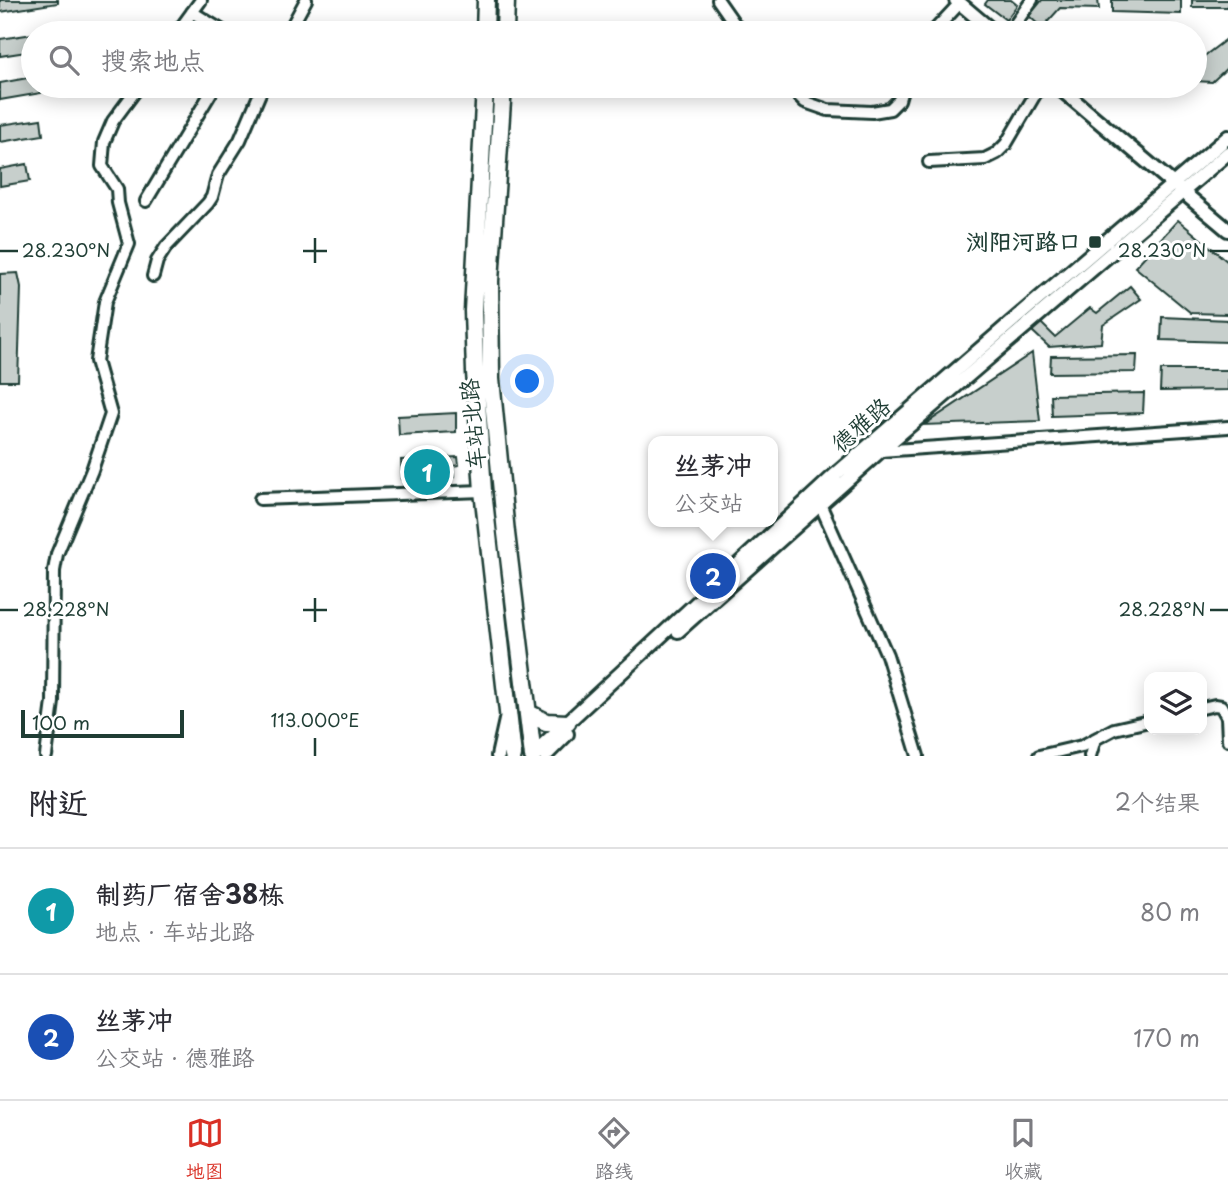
<!DOCTYPE html>
<html lang="zh">
<head>
<meta charset="utf-8">
<style>
	body { margin:0; font-family:"Playpen Sans","LXGW WenKai TC",sans-serif; background:#f7f7f7; color:#2b2b33 }
	.controls { position:absolute; right:21px; bottom:21px; display:grid; overflow:hidden; border-radius:14px; box-shadow:0 4px 18px #0003 }
	.controls button { width:63px; height:63px; display:grid; place-items:center; padding:0; border:0; border-bottom:2px solid #e1e1e2; background:#fff; color:#2b2b33; font:35px sans-serif }
	.scale { position:absolute; left:21px; bottom:18px; width:163px; box-sizing:border-box; padding-left:7px; border:4px solid #1f3d34; border-top:0; font-size:19px; line-height:24px; white-space:nowrap; color:#1f3d34; -webkit-text-stroke:5px #fff; paint-order:stroke }
	.you { position:absolute; left:528px; top:382px; width:24px; height:24px; margin:-18px; border:5px solid #fff; border-radius:50%; background:#1a73e8; box-shadow:0 0 0 10px #1a73e833 }
	.badge { display:grid; place-items:center; width:46px; height:46px; border-radius:50%; background:#d93025; color:#fff; font-size:23px; font-weight:700 }
	.pin { position:absolute; translate:-50% -50%; border:4px solid #fff; box-shadow:0 2px 7px #0006 }
	.popup { position:absolute; left:648px; top:436px; width:130px; height:91px; box-sizing:border-box; display:grid; place-content:center; border-radius:14px; background:#fff; filter:drop-shadow(0 2px 5px #0005); font-size:23px; white-space:nowrap; color:#7c7c81 }
	.popup b { font-size:26px; color:#2b2b33 }
	.popup::after { content:''; position:absolute; left:50%; top:100%; margin-left:-14px; border:14px solid transparent; border-top-color:#fff }
	.list { margin:0; padding:0; list-style:none }
	h2 { display:flex; justify-content:space-between; align-items:center; height:91px; margin:0; padding:0 28px; font-size:30px }
	h2 small { font-size:23px; font-weight:400; color:#7c7c81 }
	.list li { display:grid; grid-template-columns:46px 1fr auto; gap:21px; align-items:center; box-sizing:border-box; height:126px; padding:0 28px; border-top:2px solid #e1e1e2 }
	.list b { display:block; font-size:26px; white-space:nowrap }
	.list p { margin:0; font-size:23px; white-space:nowrap; color:#7c7c81 }
	.list em { font-size:23px; font-style:normal; color:#7c7c81 }
	.icon { flex:none; width:38px; height:38px; fill:none; stroke:currentColor; stroke-width:2; stroke-linecap:round; stroke-linejoin:round }
	.map { position:relative; flex:none; width:1228px; height:756px; overflow:hidden }
	.search { position:absolute; background:#fff; box-shadow:0 4px 18px #0003; left:21px; right:21px; top:21px; height:77px; display:flex; align-items:center; gap:18px; box-sizing:border-box; padding:0 24px; border-radius:38px; color:#7c7c81; font-size:26px }
	.sheet { height:343px; background:#fff }
	nav { display:flex; justify-content:space-around; align-items:center; box-sizing:border-box; height:98px; border-top:2px solid #e1e1e2; background:#fff; font-size:19px; color:#7c7c81 }
	nav a { display:grid; justify-items:center; gap:4px }
	nav .on { color:#d93025 }
	.map>svg:first-child { display:block }
</style>
</head>
<body>
<div class="map">
<svg width="1228" height="756" viewBox="0 0 1228 756">
	<rect width="100%" height="100%" fill="#fff"/>
	<filter id="ink" filterUnits="userSpaceOnUse"><feTurbulence type="fractalNoise" baseFrequency=".0143" numOctaves="2"/><feDisplacementMap in="SourceGraphic" scale="14" xChannelSelector="R" yChannelSelector="G"/><feConvolveMatrix kernelMatrix="1 2 1 2 8 2 1 2 1" color-interpolation-filters="sRGB"/></filter>
	<g filter="url(#ink)">
		<path fill="#c7cfcc" stroke="#1f3d34" stroke-width="2" d="M0,0h58v3l-58,9z
			M988,0h23l6,5 -11,15 -21,-16z
			M1042,0h56l1,9 -39,-1 -18,20 -13,-12z
			M1112,0h69v14l-69,-2z
			M1192,0h36v7h-36z
			M33,34v17l-33,5v-17z
			M1228,38v29l-16,15 -17,-1v-30l8,6z
			M33,77v9h7l1,7 -41,7v-17z
			M41,119l2,16 -43,7v-17z
			M27,164l3,17 -30,5v-17z
			M1178,220l50,42v52l-37,-1 -56,-46z
			M18,273l3,14 -3,94h-18v-107z
			M1130,286l11,13 -38,26 -2,18 -52,4 -18,-17 7,-10 17,17 35,-29 7,5z
			M1162,317l66,3v22l-67,-2z
			M1032,353l8,68 -116,4z
			M1137,355l-1,17 -86,1 1,-17z
			M1161,370h67v20l-68,1z
			M1144,393l-1,20 -91,3 -1,-21z
			M456,413v19l-57,3 -1,-19z
			M458,457l1,8 -6,1 1,11 -52,3 -1,-20z"/>
		<g fill="none" stroke-linecap="round" stroke-linejoin="round">
			<defs>
				<path id="minor" d="M718,0l23,33
					M192,12l34,21
					M177,33l24,-33
					M288,33l18,-33
					M932,33l28,-30
					M1009,33l23,-33
					M786,86l5,2 14,14 23,8 44,2 18,-3 9,-9 4,-14
					M929,162l56,-3 12,-6 9,-9 34,-58
					M146,201l69,-115
					M153,276l4,-15 9,-14 42,-44 4,-6 6,-22 22,-35 23,-54
					M880,451l348,-24
					M260,499l223,-8
					M820,504l67,151 31,101
					M1202,708l13,-3 6,1 6,11 1,23
					M46,756l7,-54 1,-131 3,-17 35,-84 19,-56 -15,-53 9,-59 24,-58 -11,-41 -1,-14 -15,-23 2,-24 9,-21 26,-35
					M1039,756l43,-10 32,-17 35,-8
					M1090,756l5,-17"/>
				<path id="tertiary" d="M956,0l39,33
					M1057,86l171,144
					M678,631l202,-180 348,-298
					M498,756l8,-36
					M531,756l305,-282 172,-149 220,-188
					M545,756l22,-22"/>
				<path id="primary" d="M485,33l1,-33
					M505,33l1,-33
					M485,86l-12,225 2,61 8,119 30,265
					M503,86l-13,195 1,98 15,154 27,223
					M528,713l18,9 21,1"/>
			</defs>
			<use href="#minor" stroke="#1f3d34" stroke-width="16"/>
			<use href="#tertiary" stroke="#1f3d34" stroke-width="18"/>
			<use href="#primary" stroke="#1f3d34" stroke-width="21"/>
			<use href="#minor" stroke="#fff" stroke-width="10"/>
			<use href="#tertiary" stroke="#fff" stroke-width="12"/>
			<use href="#primary" stroke="#fff" stroke-width="16"/>
		</g>
	</g>
	<path fill="none" stroke="#1f3d34" stroke-width="2.5" d="M315,238v25M0,251h18M303,251h24M1210,251h18M315,598v24M0,610h18M303,610h24M1210,610h18M315,738v18"/>
	<rect fill="#1f3d34" stroke="#fff" stroke-width="2.5" x="1088" y="235" width="14" height="14" rx="3.5"/>
	<g text-anchor="middle" stroke-width="6" stroke-linejoin="round" paint-order="stroke">
		<g font-size="23" font-weight="bold" fill="#1f3d34" stroke="#fff" text-anchor="end">
			<text x="1081" y="250">浏阳河路口</text>
		</g>
		<g font-size="23" fill="#1f3d34" stroke="#fff">
			<text transform="translate(473 424) rotate(-95)" y="8">车站北路</text>
			<text transform="translate(861 425) rotate(-41)" y="8">德雅路</text>
		</g>
	</g>
	<g font-size="18" text-anchor="middle" fill="#1f3d34" stroke="#fff" stroke-width="6" stroke-linejoin="round" paint-order="stroke">
		<text x="66" y="257">28.230°N</text>
		<text x="1162" y="257">28.230°N</text>
		<text x="66" y="616">28.228°N</text>
		<text x="1162" y="616">28.228°N</text>
		<text x="315" y="727">113.000°E</text>
	</g>
</svg>
<div class="controls">
<button><svg class="icon" aria-label="layers" viewBox="0 0 24 24"><path d="M12 4l9 5-9 5-9-5zM3 14l9 5 9-5"/></svg></button>
</div>
<div class="scale">100 m</div>
<div class="you"></div>
<div class="pin badge" style="left:427px;top:472px;background:#0f9aa8">1</div>
<div class="pin badge" style="left:713px;top:576px;background:#1a4fb4">2</div>
<div class="popup"><b>丝茅冲</b>公交站</div>
<div class="search"><svg class="icon" aria-label="search" viewBox="0 0 24 24"><circle cx="10" cy="10" r="6"/><path d="M15 15l6 6"/></svg>搜索地点</div>
</div>
<section class="sheet">
<h2>附近<small>2个结果</small></h2>
<ul class="list">
<li><span class="badge" style="background:#0f9aa8">1</span><div><b>制药厂宿舍38栋</b><p>地点 · 车站北路</p></div><em>80 m</em></li>
<li><span class="badge" style="background:#1a4fb4">2</span><div><b>丝茅冲</b><p>公交站 · 德雅路</p></div><em>170 m</em></li>
</ul>
</section>
<nav>
<a class="on"><svg class="icon" aria-label="map" viewBox="0 0 24 24"><path d="M3 6l6-2 6 2 6-2v14l-6 2-6-2-6 2zM9 4v14M15 6v14"/></svg>地图</a>
<a><svg class="icon" aria-label="directions" viewBox="0 0 24 24"><path d="M12 3l9 9-9 9-9-9zM9 14v-3h6M13 9l2 2-2 2"/></svg>路线</a>
<a><svg class="icon" aria-label="saved" viewBox="0 0 24 24"><path d="M7 4h10v16l-5-4-5 4z"/></svg>收藏</a>
</nav>
</body>
</html>
